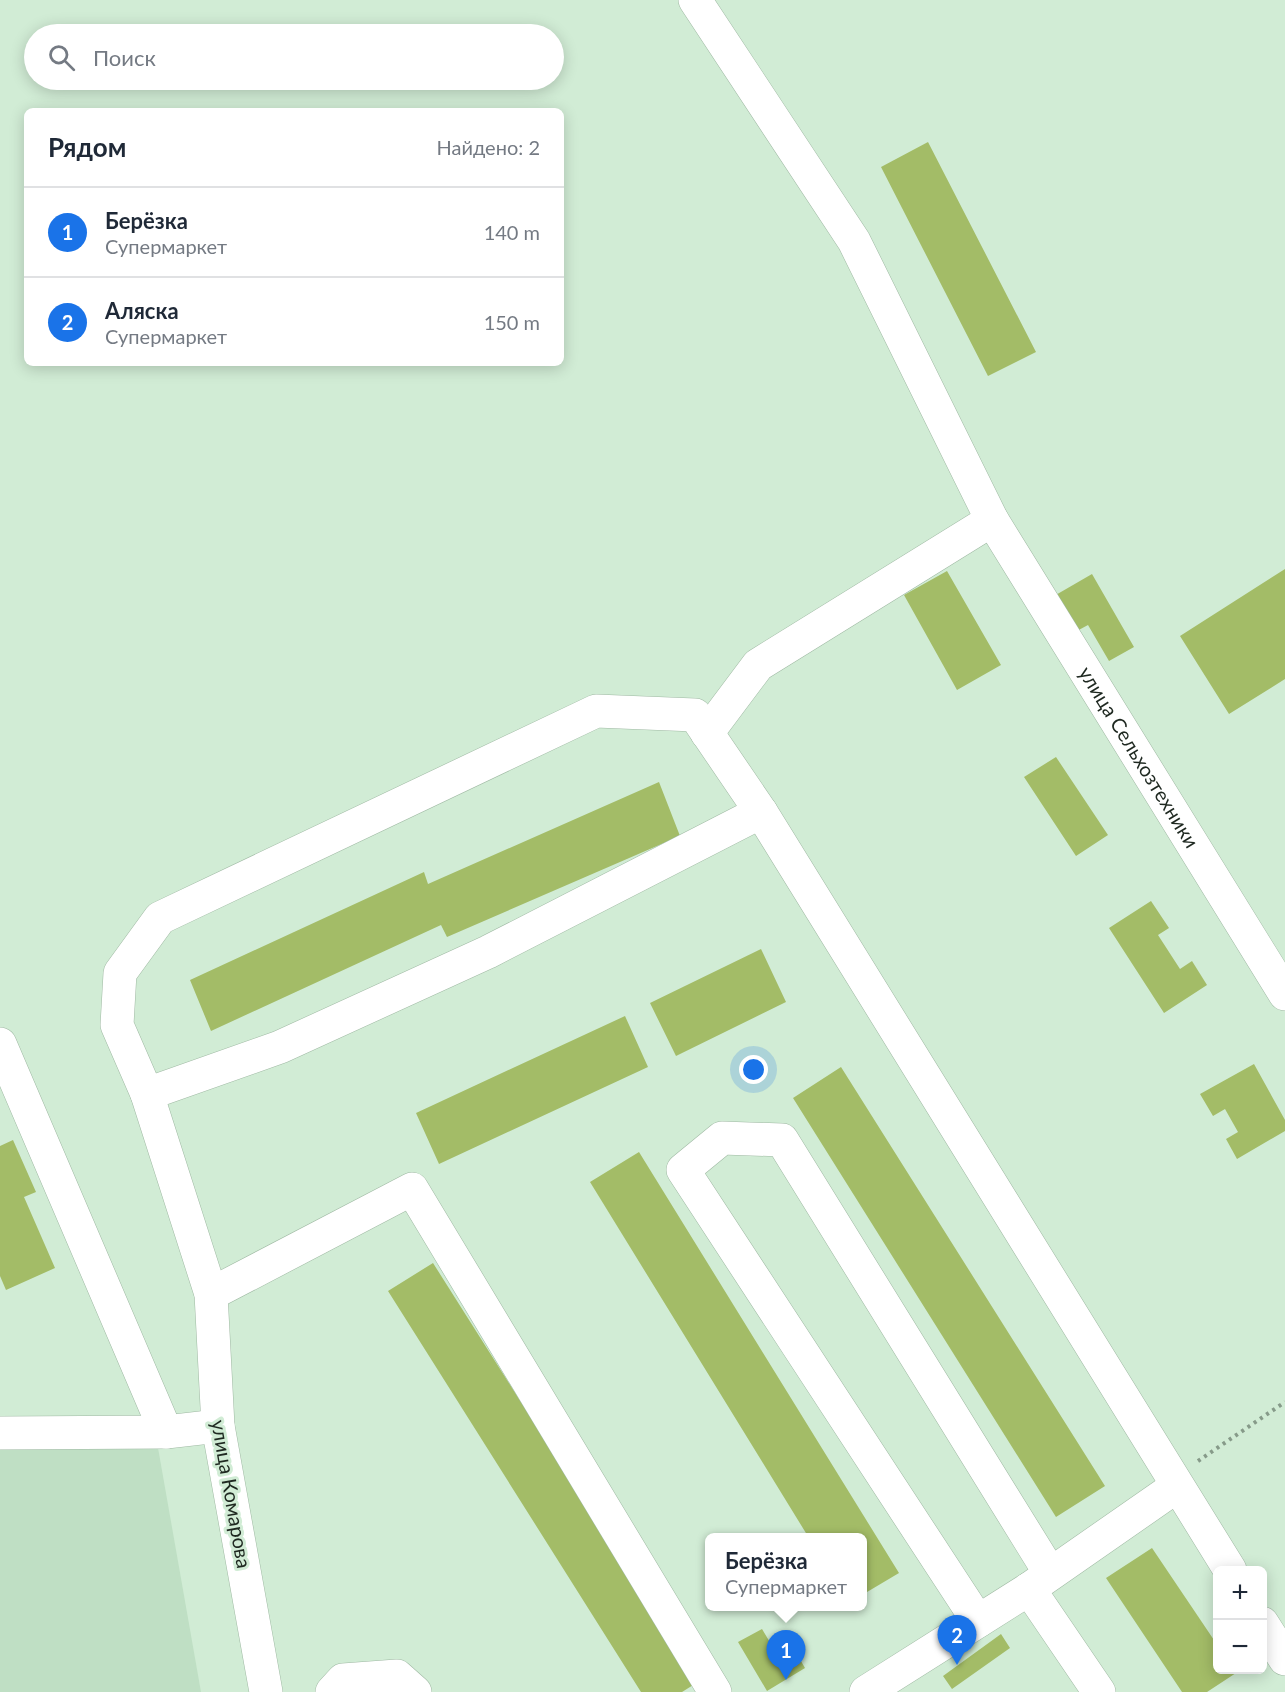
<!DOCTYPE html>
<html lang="ru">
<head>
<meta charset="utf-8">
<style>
	body { margin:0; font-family:Lato,sans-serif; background:#f6f6f7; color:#1f2937 }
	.controls { position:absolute; right:18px; bottom:18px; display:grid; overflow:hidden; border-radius:9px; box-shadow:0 3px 15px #0003 }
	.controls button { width:54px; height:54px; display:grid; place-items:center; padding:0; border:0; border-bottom:2px solid #e0e1e3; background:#fff; color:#1f2937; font:30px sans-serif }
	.you { position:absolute; left:754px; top:1070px; width:21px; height:21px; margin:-15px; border:4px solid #fff; border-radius:50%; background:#1a73e8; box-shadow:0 0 0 9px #1a73e833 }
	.badge { display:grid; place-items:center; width:39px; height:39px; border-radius:50%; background:#1a73e8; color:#fff; font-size:20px; font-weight:700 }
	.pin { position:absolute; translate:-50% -50px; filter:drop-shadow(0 2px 3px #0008) }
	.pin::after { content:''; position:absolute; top:32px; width:21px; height:18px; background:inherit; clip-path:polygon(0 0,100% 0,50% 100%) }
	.popup { position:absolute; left:705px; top:1533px; width:162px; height:78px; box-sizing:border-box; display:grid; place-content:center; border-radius:9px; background:#fff; filter:drop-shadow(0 2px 4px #0005); font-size:20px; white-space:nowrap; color:#747a83 }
	.popup b { font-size:22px; color:#1f2937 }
	.popup::after { content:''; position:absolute; left:50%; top:100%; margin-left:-12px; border:12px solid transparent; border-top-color:#fff }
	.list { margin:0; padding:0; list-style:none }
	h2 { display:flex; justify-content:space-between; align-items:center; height:78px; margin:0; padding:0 24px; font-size:26px }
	h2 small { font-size:20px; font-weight:400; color:#747a83 }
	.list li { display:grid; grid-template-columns:39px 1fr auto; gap:18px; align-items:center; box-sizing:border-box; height:90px; padding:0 24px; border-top:2px solid #e0e1e3 }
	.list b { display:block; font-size:22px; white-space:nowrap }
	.list p { margin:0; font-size:20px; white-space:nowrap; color:#747a83 }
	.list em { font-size:20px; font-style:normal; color:#747a83 }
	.icon { flex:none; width:33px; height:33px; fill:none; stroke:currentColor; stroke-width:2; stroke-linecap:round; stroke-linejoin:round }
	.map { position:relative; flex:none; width:1285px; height:1692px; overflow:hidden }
	.search { position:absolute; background:#fff; box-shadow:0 3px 15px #0003; left:24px; top:24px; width:540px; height:66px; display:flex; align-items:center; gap:15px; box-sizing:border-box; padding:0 21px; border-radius:33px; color:#747a83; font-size:22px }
	.panel { position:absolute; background:#fff; box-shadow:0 3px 15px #0003; left:24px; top:108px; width:540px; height:258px; border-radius:9px }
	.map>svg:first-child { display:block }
</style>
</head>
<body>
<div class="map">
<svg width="1285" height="1692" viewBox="0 0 1285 1692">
	<rect width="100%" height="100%" fill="#d1ecd5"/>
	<path fill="#bfdfc4" d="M154,1425l47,267h-201v-250z"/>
	<path fill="#a3bc67" d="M928,142l108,210 -48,24 -107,-209z
		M1285,569v110l-56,35 -49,-78z
		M947,571l54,94 -44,25 -53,-95z
		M1092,574l42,73 -25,14 -21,-36 -13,7 -21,-36z
		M1056,757l52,78 -32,21 -52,-79z
		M659,782l21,54 -233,101 -6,-12 -230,106 -21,-51 234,-108 4,12z
		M1151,901l18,27 -11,7 22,34 12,-8 15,24 -43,28 -55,-85z
		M761,949l25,53 -110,54 -26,-53z
		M625,1016l23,51 -209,97 -23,-51z
		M1254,1064l31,56v11l-48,28 -11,-20 12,-7 -13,-23 -12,7 -13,-22z
		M841,1067l264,419 -49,31 -263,-419z
		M13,1140l23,52 -12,5 31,71 -49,22 -6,-14v-130z
		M639,1152l260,421 -37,22v-57h-53l-219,-356z
		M433,1263l265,419 -16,10h-41l-253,-401z
		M1152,1548l66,98v24h15l3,3 -29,19h-25l-76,-114z
		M762,1629l9,15 15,-9 19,33 -38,23 -29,-49z
		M1001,1634l9,14 -58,41 -9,-13z"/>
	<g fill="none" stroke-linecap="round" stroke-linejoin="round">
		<defs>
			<g id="minor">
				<path id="s1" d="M695,0l159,241 138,279 293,474"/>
				<path d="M707,733l51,-68 234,-145"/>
				<path d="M0,1044l166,388"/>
				<path d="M147,1094l133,-47 208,-95 273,-140"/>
				<path d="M211,1294l201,-105 303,503"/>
				<path d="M0,1433l166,-1 52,-6"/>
				<path d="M1029,1589l70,103"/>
				<path d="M978,1621l-295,-451 39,-32 60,2 268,433"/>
				<path d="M1262,1623l23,36"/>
				<path d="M266,1692l-48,-266 -7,-132 -64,-200 -30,-69 3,-52 40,-55 436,-207 99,4 66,97 469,758"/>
				<path d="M332,1692l11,-12 54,-4 18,16"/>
				<path d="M866,1692l163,-103 148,-103"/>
			</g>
		</defs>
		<use href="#minor" stroke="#9fb9a3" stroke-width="34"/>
		<path stroke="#869a89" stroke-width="4" stroke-dasharray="3 4.5" stroke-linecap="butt" d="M1198,1461l87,-59"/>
		<use href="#minor" stroke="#fff" stroke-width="33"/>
	</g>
	<g text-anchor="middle" stroke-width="6" stroke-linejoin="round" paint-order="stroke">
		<g font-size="20" fill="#1e2820" stroke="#d1ecd5">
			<text dy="7" stroke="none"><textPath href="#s1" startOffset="879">улица Сельхозтехники</textPath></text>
			<text transform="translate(231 1494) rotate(80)" y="7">улица Комарова</text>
		</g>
	</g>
</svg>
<div class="controls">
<button>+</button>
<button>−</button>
</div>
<div class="you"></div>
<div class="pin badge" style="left:786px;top:1680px">1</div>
<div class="popup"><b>Берёзка</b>Супермаркет</div>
<div class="pin badge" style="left:957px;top:1665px">2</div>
<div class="search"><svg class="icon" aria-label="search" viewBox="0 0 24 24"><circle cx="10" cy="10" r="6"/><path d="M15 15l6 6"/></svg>Поиск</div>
<section class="panel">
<h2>Рядом<small>Найдено: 2</small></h2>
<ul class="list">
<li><span class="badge">1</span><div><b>Берёзка</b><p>Супермаркет</p></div><em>140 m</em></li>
<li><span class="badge">2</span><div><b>Аляска</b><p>Супермаркет</p></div><em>150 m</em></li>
</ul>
</section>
</div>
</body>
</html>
